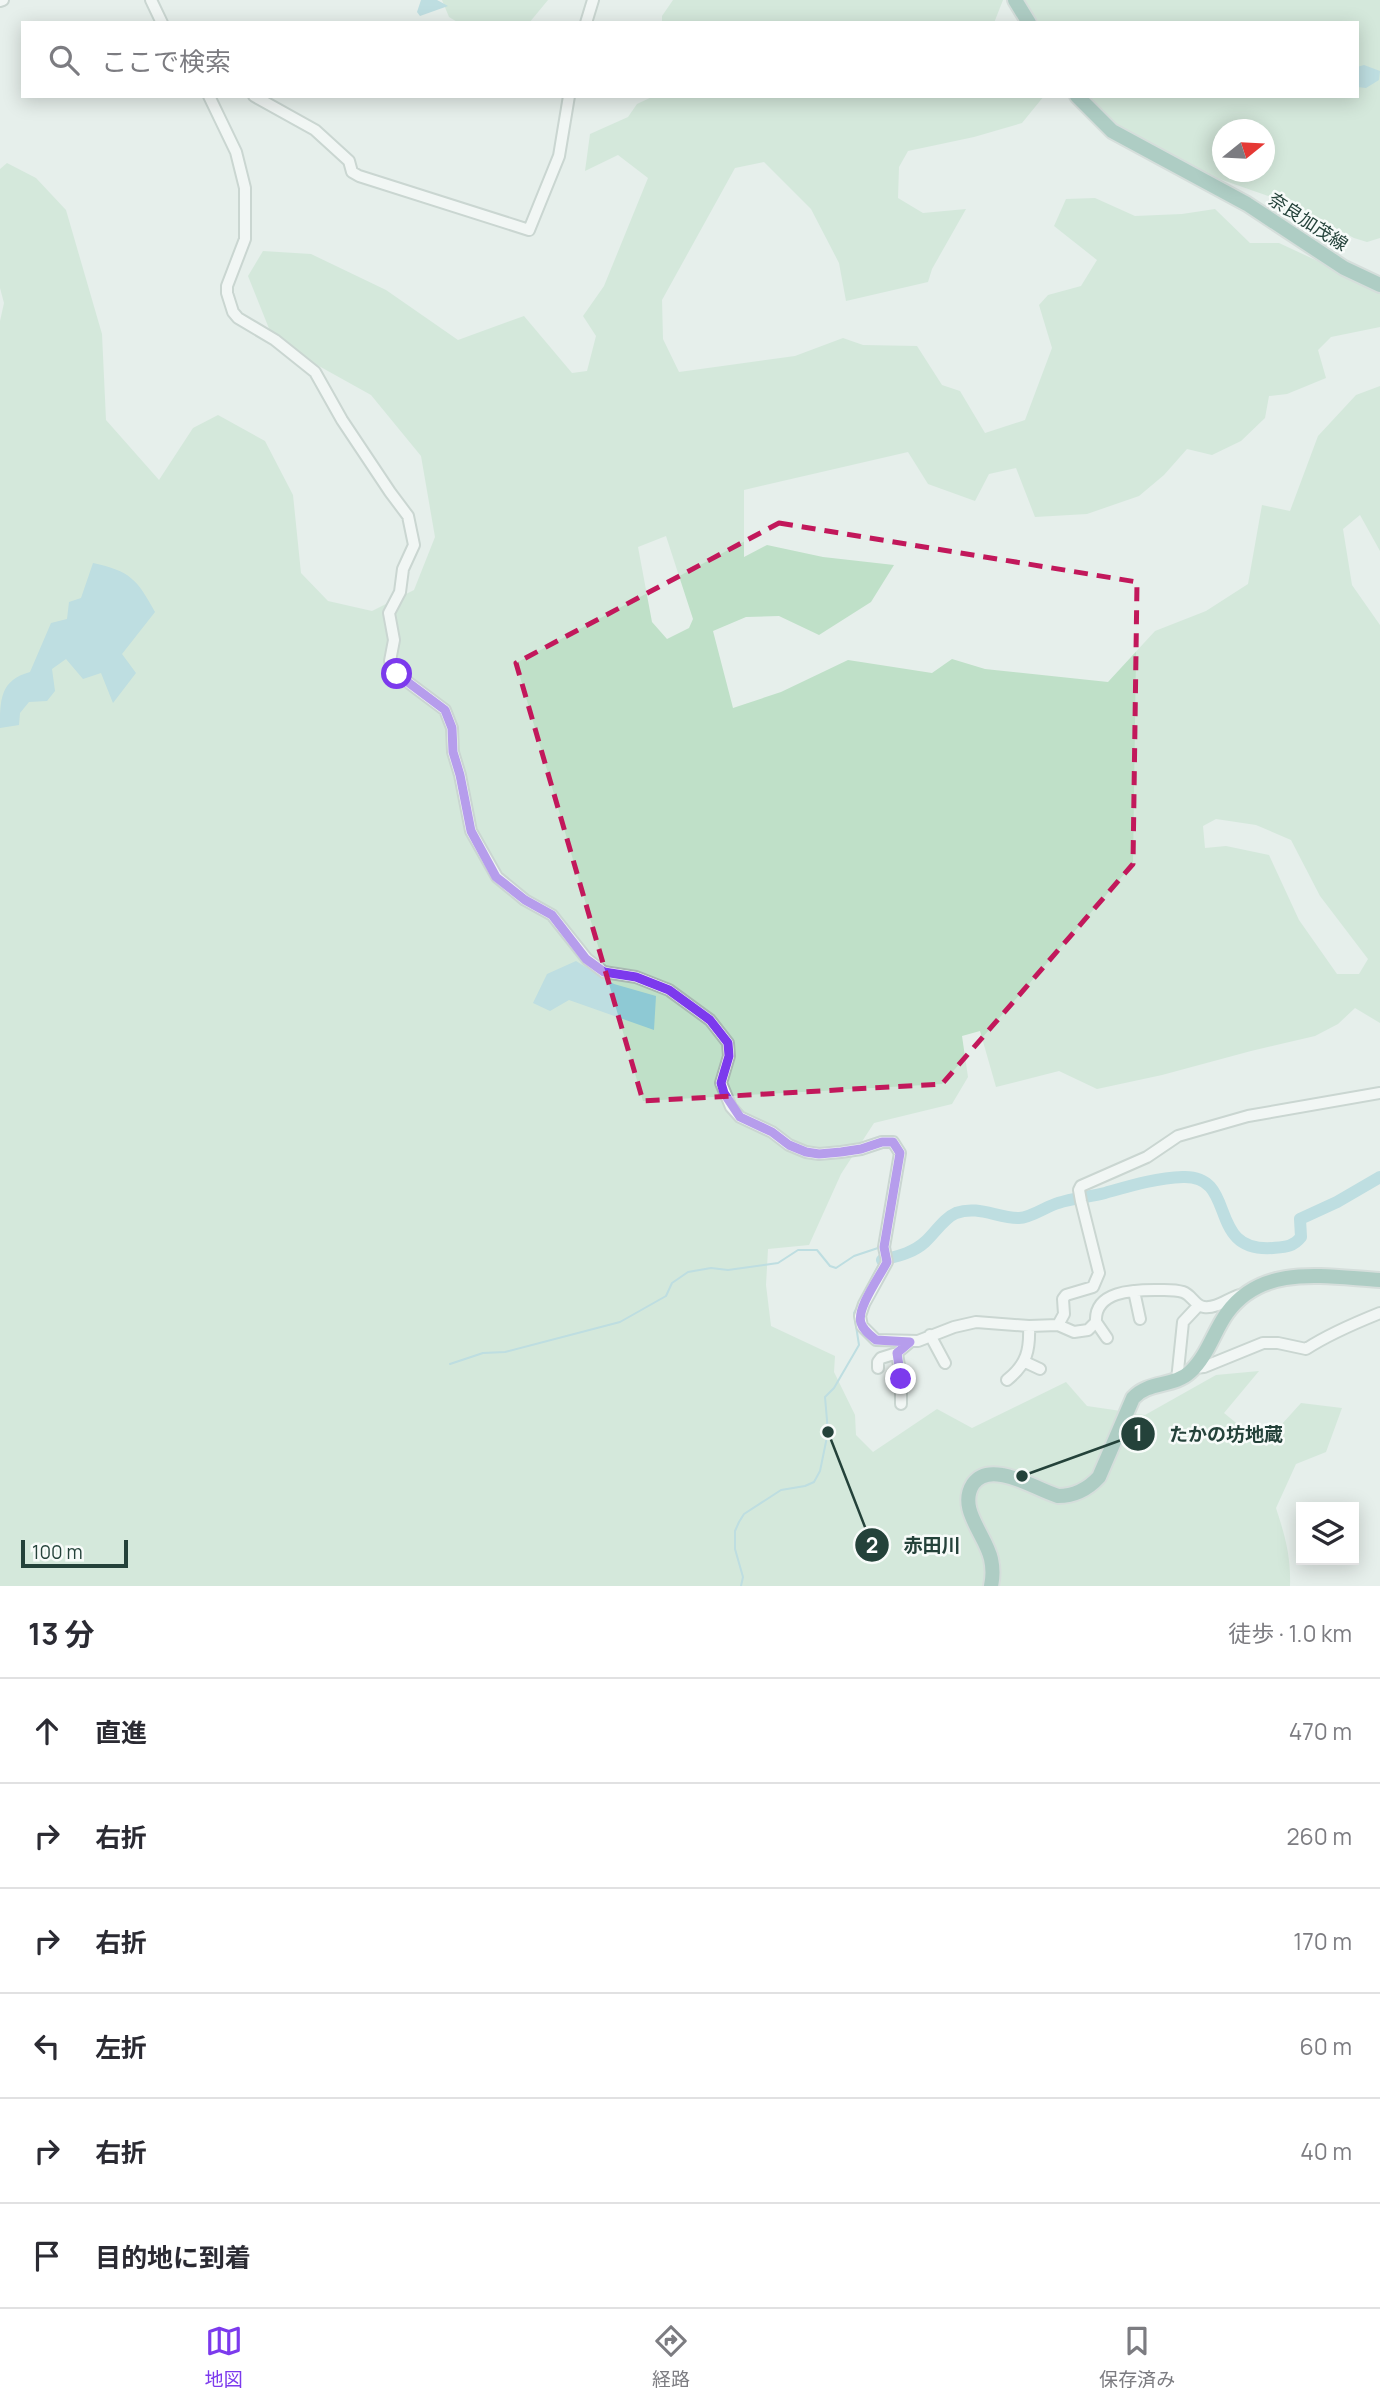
<!DOCTYPE html>
<html lang="ja">
<head>
<meta charset="utf-8">
<style>
	body { margin:0; font-family:Manrope,"Noto Sans JP",sans-serif; background:#f2f2f3; color:#2b2b33 }
	.controls { position:absolute; right:21px; bottom:21px; display:grid; overflow:hidden; border-radius:0px; box-shadow:0 4px 18px #0003 }
	.controls button { width:63px; height:63px; display:grid; place-items:center; padding:0; border:0; border-bottom:2px solid #e1e1e2; background:#fff; color:#2b2b33; font:35px sans-serif }
	.compass { position:absolute; left:1212px; top:119px; width:63px; height:63px; border-radius:50%; background:#fff; box-shadow:0 4px 18px #0003; rotate:72deg }
	.scale { position:absolute; left:21px; bottom:18px; width:107px; box-sizing:border-box; padding-left:7px; border:4px solid #24423a; border-top:0; font-size:19px; line-height:24px; white-space:nowrap; color:#24423a; -webkit-text-stroke:5px #f7fbf9; paint-order:stroke }
	.stop { position:absolute; width:21px; height:21px; margin:-16px; border:5px solid #7c3aed; border-radius:50%; background:#fff }
	.stop.end { background:#7c3aed; border-color:#fff; box-shadow:0 2px 7px #0008 }
	.list { margin:0; padding:0; list-style:none }
	h2 { display:flex; justify-content:space-between; align-items:center; height:91px; margin:0; padding:0 28px; font-size:30px }
	h2 small { font-size:23px; font-weight:400; color:#7c7c81 }
	.list li { display:grid; grid-template-columns:46px 1fr auto; gap:21px; align-items:center; box-sizing:border-box; height:105px; padding:0 28px; border-top:2px solid #e1e1e2 }
	.list b { display:block; font-size:26px; white-space:nowrap }
	.list em { font-size:23px; font-style:normal; color:#7c7c81 }
	.icon { flex:none; width:38px; height:38px; fill:none; stroke:currentColor; stroke-width:2; stroke-linecap:round; stroke-linejoin:round }
	.map { position:relative; flex:none; width:1380px; height:1586px; overflow:hidden }
	.search { position:absolute; background:#fff; box-shadow:0 4px 18px #0003; left:21px; right:21px; top:21px; height:77px; display:flex; align-items:center; gap:18px; box-sizing:border-box; padding:0 24px; border-radius:0px; color:#7c7c81; font-size:26px }
	.sheet { height:721px; background:#fff }
	nav { display:flex; justify-content:space-around; align-items:center; box-sizing:border-box; height:98px; border-top:2px solid #e1e1e2; background:#fff; font-size:19px; color:#7c7c81 }
	nav a { display:grid; justify-items:center; gap:4px }
	nav .on { color:#7c3aed }
	.map>svg:first-child { display:block }
</style>
</head>
<body>
<div class="map">
<svg width="1380" height="1586" viewBox="0 0 1380 1586">
	<rect width="100%" height="100%" fill="#e6efeb"/>
	<path fill="#bfe0c8" fill-rule="evenodd" d="M442,0h106l-19,23h-70l-10,-6z
		M673,0h330l-9,23h-332v-7z
		M1024,0h356v238l-13,4 -13,-4 -51,-27 -12,8 -20,-22 -80,-28 -84,-50 -24,-23h274v-73h-318zM1222,130h42v42h-42z
		M654,96h390l-22,27 -48,14 -66,14 -9,16 -1,31 25,15 43,-4 -34,60 -4,13 -82,19 -7,-38 -28,-54 -47,-47 -29,6 -73,132 1,39 16,33 116,-16 48,-18 20,7 54,1 25,39 18,6 25,42 40,-13 27,-72 -13,-43 9,-10 33,-9 16,-26 -43,-34 12,-27 29,-1 40,18 47,-2 33,-5 35,34h29l101,47v37l-49,10 -13,13 8,28 -39,16 -18,2 -4,22 -24,23 -29,14 -25,-6 -23,26 -25,21 -52,18 -52,3 -19,-49 -27,6 -14,27 -47,-17 -20,-32 -164,38v67l23,-12 56,12 71,8 -23,37 -52,33 -40,-19 -33,1 -33,14 20,77 48,-16 67,-32 84,13 20,-14 33,10 123,13 47,-51 51,-20 42,-27 14,-79 28,6 28,-75 38,-41 24,-9v165l-20,-36 -17,14 9,56 28,40v398l-25,-15 -17,16 -23,12 -64,15 -89,24 -65,14 -38,-18 -63,16 -16,-56 -18,5 6,41 -16,27 -78,19 -33,51 -32,71 -41,4 -2,36 5,41 64,30 -1,16 21,43 1,20 17,17 64,-43 35,19 94,-46 21,24 34,5 -27,63 -6,7 -23,9 -92,-15 -10,15 -1,10 23,59 1,27h-986v-1265l4,-18 -4,-15v-119l7,-6 29,15 30,32 36,124 4,86 53,60 34,-52 25,-13 47,26 28,54 8,78 27,28 44,10 42,-21 21,-53 -14,-81 -50,-61 -97,-54 -26,-65 15,-25 48,3 75,36 72,50 66,-24 48,57 15,-2 9,-35 -13,-20 21,-30 44,-108 -30,-23 -33,16 5,-37 38,-17 9,-13zM666,536l27,83 -4,9 -22,11 -15,-17 -14,-75zM1216,819l40,6 35,15 29,56 48,63 -9,15h-22l-38,-54 -30,-65 -43,-9 -21,2 -2,-22z
		M1259,1371l-35,42 39,32 38,-42 41,5 -16,44 -30,12 -20,44c9,28 15,48 14,78h-290c1,-11 2,-23 -2,-33 -8,-25 -33,-46 -19,-71l12,-4 92,16 47,-81 15,2 71,-40z"/>
	<path fill="#8ec9d4" d="M421,0h16l11,6 -28,10 -3,-4z
		M1364,65l16,6 -1,9 -13,8 -9,-1v-20z
		M93,563c37,8 44,16 62,49l-33,42 14,19 -23,30 -12,-30 -18,6 -17,-20 -14,10 3,22 -8,10 -18,1 -9,11 -1,12 -19,3c0,-28 0,-48 30,-56l21,-49 16,-4 2,-17 12,-4z
		M576,961l38,23 42,12 -2,34 -85,-30 -19,11 -17,-8 14,-29z"/>
	<g fill="none" stroke-linecap="round" stroke-linejoin="round">
		<path stroke="#8ec9d4" stroke-width="2" d="M865,1291l17,-32
			M450,1364l33,-11 22,-1 115,-30 46,-26 6,-13 16,-11 23,-4 17,2 50,-7 20,-13h19l13,16 6,2 18,-12 24,-8
			M741,1586l2,-9 -8,-28v-18l4,-9 5,-8 37,-24 24,-4 9,-4 6,-11 8,-39 -3,-35 9,-9 25,-43 -5,-32 6,-11"/>
		<path stroke="#8ec9d4" stroke-width="12" d="M882,1260c16,-4 31,-7 43,-18 10,-9 19,-24 31,-29 22,-8 41,5 63,5 12,0 28,-12 39,-15 15,-5 32,-6 47,-10 25,-7 51,-15 78,-16 56,-2 22,76 90,71 12,-1 20,-1 28,-11l-1,-18 37,-17 43,-25"/>
		<defs>
			<path id="minor" d="M151,0l11,23
				M0,1l3,-1
				M586,23l7,-23
				M209,96l27,56 9,36v51l-18,47v7l6,19 5,6 37,22 40,32 27,48 48,72 18,24 6,29 -11,24 -3,23 -11,21 5,27 -4,21 7,13 48,36 7,18 1,24 7,23 11,56 26,46 28,23 27,15 35,44 17,13 32,5 33,13 41,30 18,23 1,13 -8,27 10,24 9,10 32,15 17,13 17,7 13,2 22,-2 20,-3 21,-7h11l7,11 -16,94 3,15 -23,42 -4,12 2,10 14,14 42,1 36,-14 22,-5 53,4 29,-1 16,7 14,-2 8,-8c-2,-31 37,-32 59,-32 9,0 19,-1 28,2 9,3 12,14 21,15 15,2 27,-12 41,-13
				M254,96l61,34 34,31 3,11 7,4 170,54 30,-74 10,-60
				M1134,1291l6,28
				M1096,1322l11,16
				M1058,1325l6,-11 -1,-15 3,-4 27,-8 6,-14 -18,-72 -2,-11 2,-4 66,-29 31,-21 70,-20 132,-23
				M930,1335l15,28
				M1025,1362l15,7
				M878,1368v-6l3,-4 16,-5
				M1194,1368l10,-1 59,-24h15l28,6c23,-15 49,-26 74,-36
				M1007,1380c20,-16 23,-30 22,-54
				M1177,1380l6,-58 15,-16
				M901,1404v-25l-4,-26 13,-11"/>
			<path id="major" d="M1015,0l14,23
				M1077,96l35,35 135,73 97,64 36,17
				M991,1586c2,-9 2,-18 0,-27 -5,-24 -34,-50 -18,-75 7,-10 18,-11 29,-9 19,3 37,15 56,21 16,0 30,-7 41,-19l34,-79c15,-17 41,-11 57,-26 17,-15 24,-41 37,-59 36,-50 99,-36 153,-33"/>
		</defs>
		<use href="#minor" stroke="#a8b8b2" stroke-width="14"/>
		<use href="#major" stroke="#c2cac8" stroke-width="18"/>
		<use href="#minor" stroke="#fff" stroke-width="10"/>
		<use href="#major" stroke="#6aa596" stroke-width="14"/>
	</g>
	<g fill="none" stroke-linecap="round" stroke-linejoin="round">
		<path stroke="#7c3aed" stroke-width="9" d="M397,674l48,36 7,18 1,24 7,23 11,56 25,46 29,23 27,15 34,44 18,13 32,5 33,13 41,30 18,23 1,13 -8,27 3,10 16,24 32,15 17,13 17,7 13,2 22,-2 20,-3 21,-7h11l7,11 -16,94 3,15c-7,14 -31,47 -26,61 2,7 9,12 15,17l34,2 -13,11 4,26"/>
	</g>
	<path d="M0 0H1380V1586H0ZM779,523l358,59 -4,282 -191,220 -299,17 -127,-438z" fill="#e6efeb" fill-opacity=".55" fill-rule="evenodd"/>
	<path fill="none" stroke="#c2185b" stroke-width="5" stroke-dasharray="14 9" stroke-linejoin="round" d="M779,523l358,59 -4,282 -191,220 -299,17 -127,-438z"/>
	<g text-anchor="middle" stroke-width="5" stroke-linejoin="round" paint-order="stroke">
		<g font-size="18" fill="#24423a" stroke="#f7fbf9">
			<text transform="translate(1308 222) rotate(33)" y="6">奈良加茂線</text>
		</g>
	</g>
	<path fill="none" stroke="#24423a" stroke-width="2.5" d="M1022 1476L1138 1434M828 1432L872 1545"/>
	<g fill="#24423a" stroke="#f7fbf9" stroke-width="2.5">
		<circle cx="1022" cy="1476" r="7"/>
		<circle cx="828" cy="1432" r="7"/>
		<circle cx="1138" cy="1434" r="18"/>
		<circle cx="872" cy="1545" r="18"/>
	</g>
	<g font-size="21" text-anchor="middle" font-weight="bold" fill="#fff">
		<text x="1138" y="1441">1</text>
		<text x="872" y="1553">2</text>
	</g>
	<g font-size="19" text-anchor="middle" font-weight="bold" fill="#24423a" stroke="#f7fbf9" stroke-width="5" stroke-linejoin="round" paint-order="stroke">
		<text x="1226" y="1441">たかの坊地蔵</text>
		<text x="932" y="1552">赤田川</text>
	</g>
</svg>
<div class="controls">
<button><svg class="icon" aria-label="layers" viewBox="0 0 24 24"><path d="M12 4l9 5-9 5-9-5zM3 14l9 5 9-5"/></svg></button>
</div>
<svg class="compass" viewBox="-18 -18 36 36"><path d="M0-13l5 13h-10z" fill="#e53935"/><path d="M0 13l5-13h-10z" fill="#7c7c81"/></svg>
<div class="scale">100 m</div>
<div class="stop" style="left:397px;top:674px"></div>
<div class="stop end" style="left:901px;top:1379px"></div>
<div class="search"><svg class="icon" aria-label="search" viewBox="0 0 24 24"><circle cx="10" cy="10" r="6"/><path d="M15 15l6 6"/></svg>ここで検索</div>
</div>
<section class="sheet">
<h2>13 分<small>徒歩 · 1.0 km</small></h2>
<ul class="list">
<li><svg class="icon" aria-label="ahead" viewBox="0 0 24 24"><path d="M12 20V5M6 11l6-6 6 6"/></svg><div><b>直進</b></div><em>470 m</em></li>
<li><svg class="icon" aria-label="right" viewBox="0 0 24 24"><path d="M7 20v-9h11M14 6l5 5-5 5"/></svg><div><b>右折</b></div><em>260 m</em></li>
<li><svg class="icon" aria-label="right" viewBox="0 0 24 24"><path d="M7 20v-9h11M14 6l5 5-5 5"/></svg><div><b>右折</b></div><em>170 m</em></li>
<li><svg class="icon" aria-label="left" viewBox="0 0 24 24"><path d="M17 20v-9H6M10 6l-5 5 5 5"/></svg><div><b>左折</b></div><em>60 m</em></li>
<li><svg class="icon" aria-label="right" viewBox="0 0 24 24"><path d="M7 20v-9h11M14 6l5 5-5 5"/></svg><div><b>右折</b></div><em>40 m</em></li>
<li><svg class="icon" aria-label="arrive" viewBox="0 0 24 24"><path d="M6 21V4h12l-3 4 3 4H6"/></svg><div><b>目的地に到着</b></div></li>
</ul>
</section>
<nav>
<a class="on"><svg class="icon" aria-label="map" viewBox="0 0 24 24"><path d="M3 6l6-2 6 2 6-2v14l-6 2-6-2-6 2zM9 4v14M15 6v14"/></svg>地図</a>
<a><svg class="icon" aria-label="directions" viewBox="0 0 24 24"><path d="M12 3l9 9-9 9-9-9zM9 14v-3h6M13 9l2 2-2 2"/></svg>経路</a>
<a><svg class="icon" aria-label="saved" viewBox="0 0 24 24"><path d="M7 4h10v16l-5-4-5 4z"/></svg>保存済み</a>
</nav>
</body>
</html>
